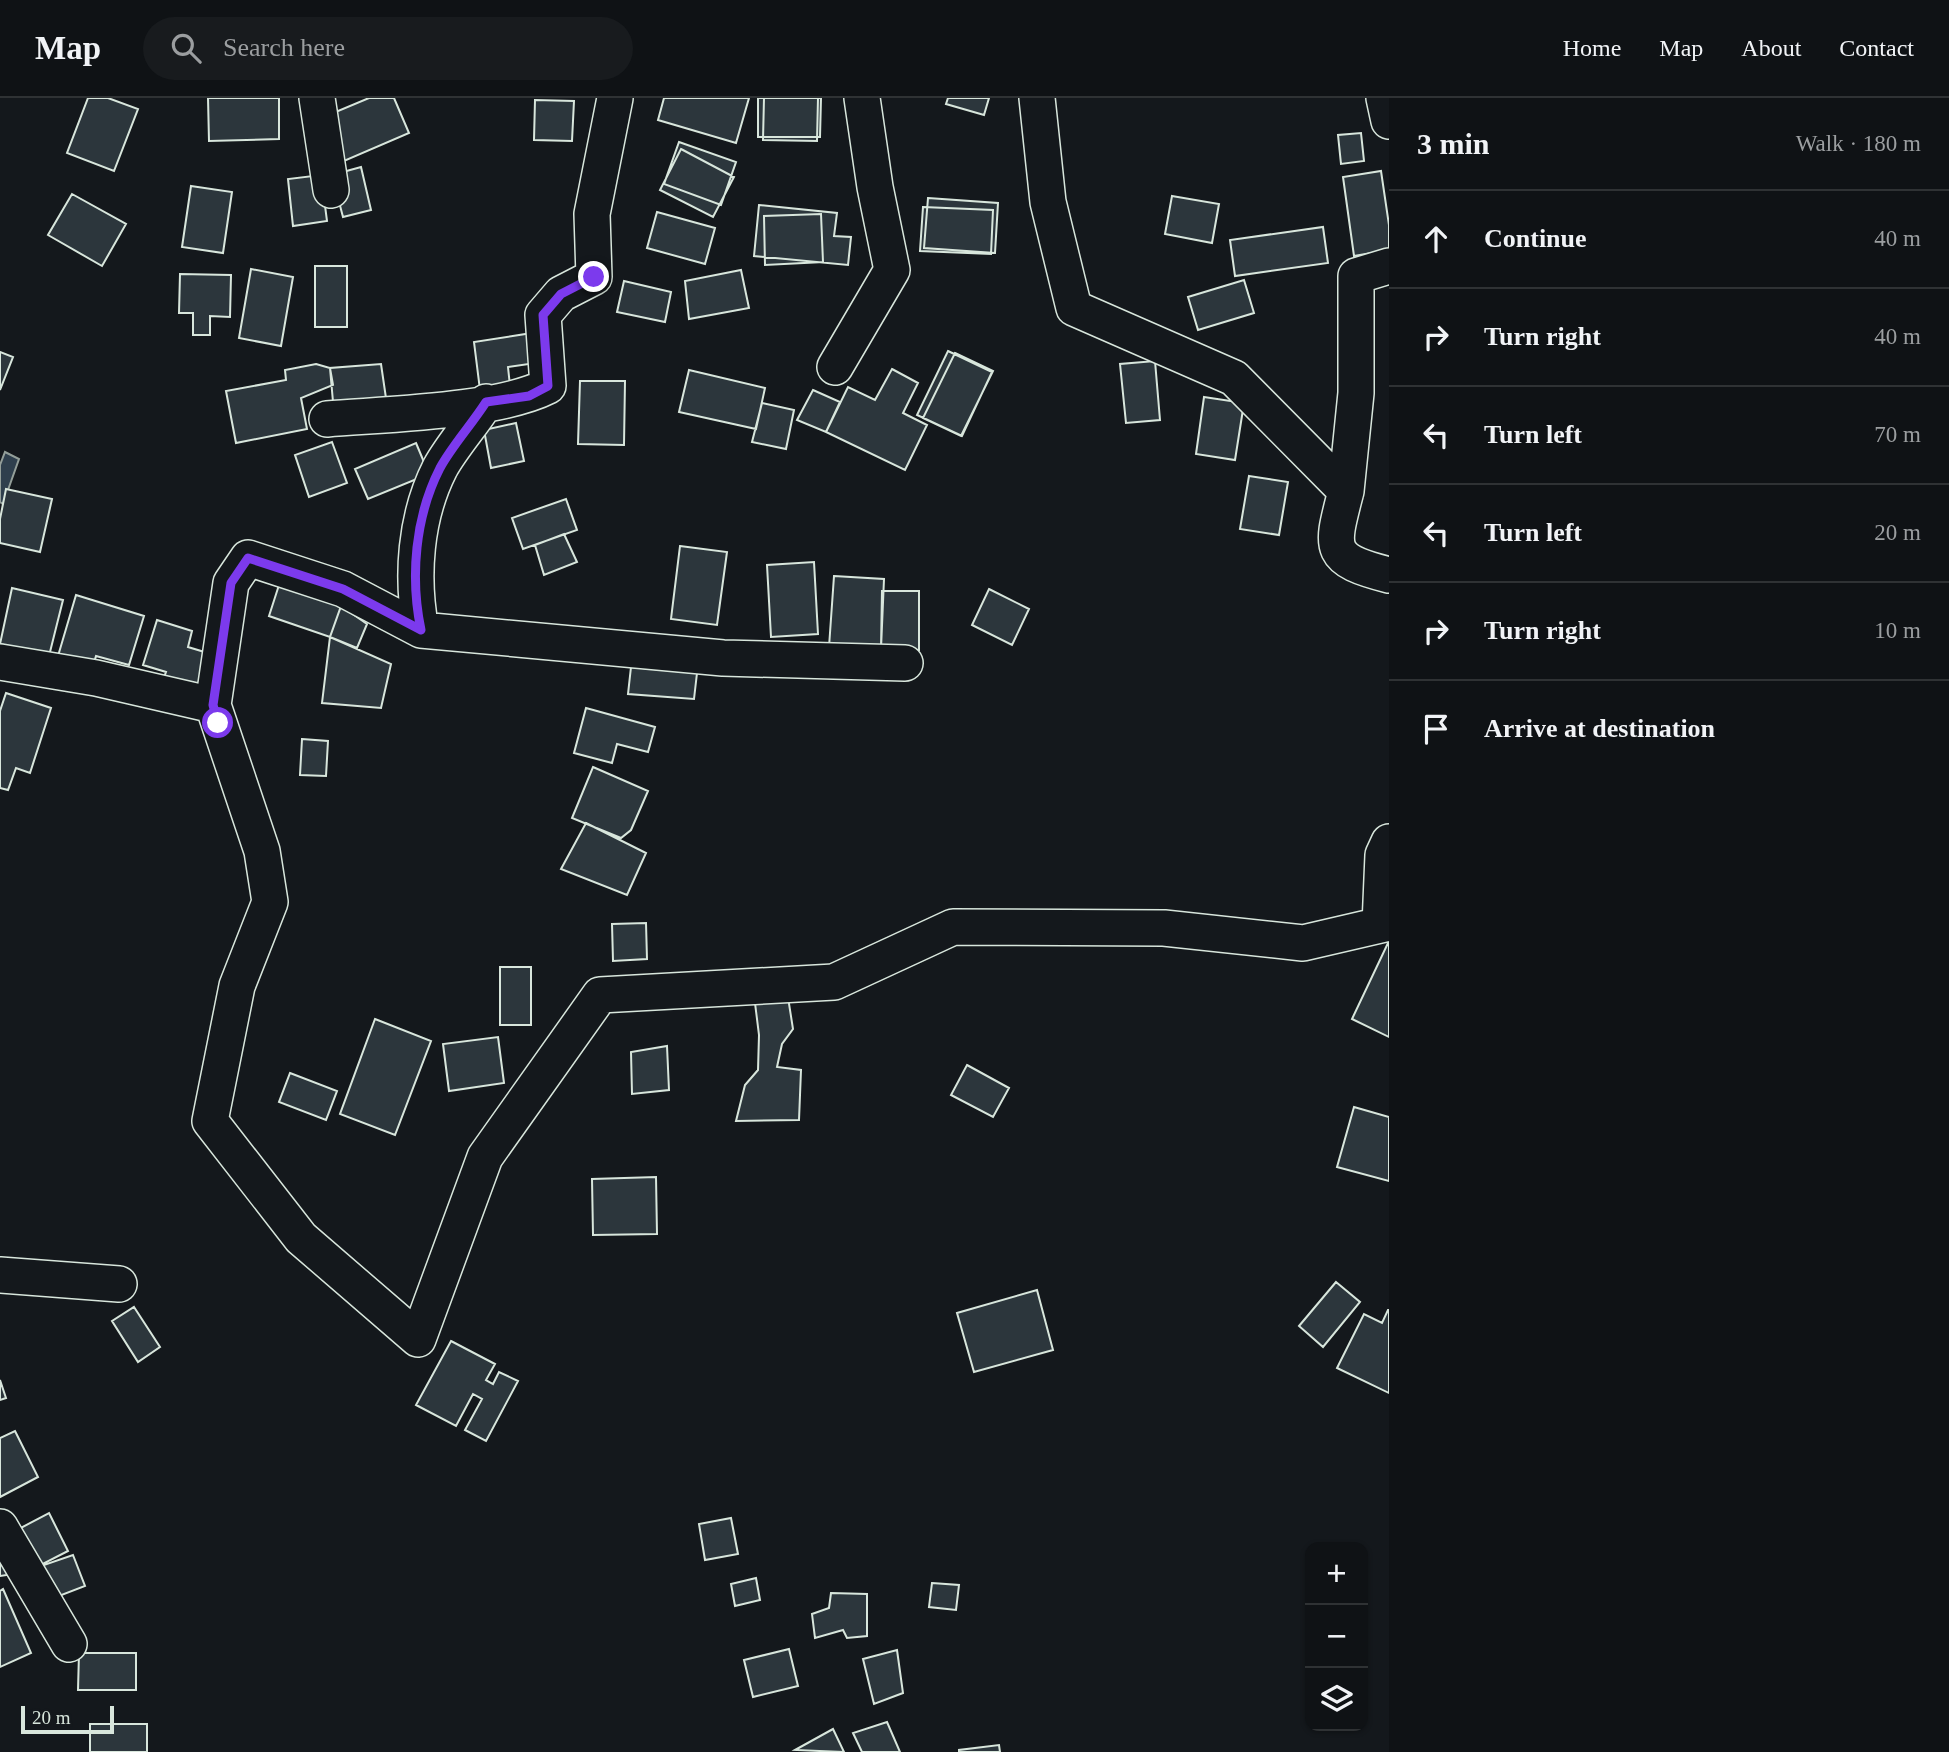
<!DOCTYPE html>
<html lang="en">
<head>
<meta charset="utf-8">
<style>
	body { margin:0; font-family:"Times New Roman",serif; background:#181b1e; color:#f1f3f6 }
	.controls { position:absolute; right:21px; bottom:21px; display:grid; overflow:hidden; border-radius:14px; box-shadow:0 2px 5px #0004 }
	.controls button { width:63px; height:63px; display:grid; place-items:center; padding:0; border:0; border-bottom:2px solid #2f3234; background:#0f1215; color:#f1f3f6; font:35px sans-serif }
	.scale { position:absolute; left:21px; bottom:18px; width:93px; box-sizing:border-box; padding-left:7px; border:4px solid #d8e6dc; border-top:0; font-size:19px; line-height:24px; white-space:nowrap; color:#d8e6dc; -webkit-text-stroke:5px #14181c; paint-order:stroke }
	.stop { position:absolute; width:21px; height:21px; margin:-16px; border:5px solid #7c3aed; border-radius:50%; background:#fff }
	.stop.end { background:#7c3aed; border-color:#fff; box-shadow:0 2px 7px #0008 }
	.list { margin:0; padding:0; list-style:none }
	h2 { display:flex; justify-content:space-between; align-items:center; height:91px; margin:0; padding:0 28px; font-size:30px }
	h2 small { font-size:23px; font-weight:400; color:#9b9ea0 }
	.list li { display:grid; grid-template-columns:46px 1fr auto; gap:21px; align-items:center; box-sizing:border-box; height:98px; padding:0 28px; border-top:2px solid #2f3234 }
	.list b { display:block; font-size:26px; white-space:nowrap }
	.list em { font-size:23px; font-style:normal; color:#9b9ea0 }
	.icon { flex:none; width:38px; height:38px; fill:none; stroke:currentColor; stroke-width:2; stroke-linecap:round; stroke-linejoin:round }
	.map { position:relative; flex:none; width:1389px; height:1654px; overflow:hidden }
	header { display:flex; align-items:center; gap:42px; box-sizing:border-box; height:98px; padding:0 35px; background:#0f1215; border-bottom:2px solid #2f3234 }
	header strong { font-size:33px }
	nav { display:flex; gap:38px; margin-inline-start:auto; font-size:24px }
	.search { width:490px; height:63px; background:#181b1e; display:flex; align-items:center; gap:18px; box-sizing:border-box; padding:0 24px; border-radius:38px; color:#9b9ea0; font-size:26px }
	main { display:flex }
	aside { flex:1; background:#0f1215 }
	.map>svg:first-child { display:block }
</style>
</head>
<body>
<header>
<strong>Map</strong>
<div class="search"><svg class="icon" aria-label="search" viewBox="0 0 24 24"><circle cx="10" cy="10" r="6"/><path d="M15 15l6 6"/></svg>Search here</div>
<nav><a>Home</a><a>Map</a><a>About</a><a>Contact</a></nav>
</header>
<main>
<div class="map">
<svg width="1389" height="1654" viewBox="0 0 1389 1654">
	<rect width="100%" height="100%" fill="#14181c"/>
	<path fill="#2f3f4d" stroke="#939e99" stroke-width="2" d="M5,354l14,7 -16,45 -3,-2v-37z"/>
	<path fill="#2c363c" stroke="#d8e6dc" stroke-width="2" d="M88,0h20l30,11 -24,62 -47,-18z
		M208,0h71v41l-70,2z
		M369,0h25l15,35 -65,28 -18,-45z
		M664,0h85l-13,45 -78,-23z
		M758,0h63l-1,39h-62z
		M764,0h54l-1,43 -54,-1z
		M948,0h41l-5,17 -38,-11z
		M535,2l39,1 -2,40 -38,-1z
		M1361,35l3,28 -23,3 -3,-29z
		M679,44l57,20 -15,43 -57,-21z
		M681,51l53,28 -21,40 -53,-27z
		M361,69l10,43 -28,7 -11,-42z
		M1381,73l8,54v25l-35,6 -11,-79z
		M321,77l6,46 -34,5 -5,-47z
		M191,88l41,6 -9,61 -41,-6z
		M72,96l54,30 -24,42 -54,-31z
		M1172,98l47,8 -7,39 -47,-9z
		M928,100l70,5 -3,50 -71,-5z
		M759,107l78,8 -3,23 17,1 -3,28 -94,-9z
		M923,109l70,3 -2,44 -71,-3z
		M657,114l58,16 -10,36 -58,-16z
		M821,116l2,48 -58,3 -1,-49z
		M1323,129l5,36 -93,13 -5,-36z
		M315,168h32v61h-32z
		M251,171l42,8 -12,69 -42,-8z
		M741,172l8,38 -60,11 -4,-38z
		M180,176l51,1 -1,42 -20,-1v19h-17v-22h-14z
		M1244,182l10,33 -56,17 -10,-33z
		M624,183l47,11 -6,30 -48,-10z
		M532,235l4,30 -28,4 2,19 -30,4 -6,-48z
		M948,253l44,21 -30,64 -45,-21z
		M0,254l13,5 -13,33z
		M955,255l38,18 -32,65 -38,-18z
		M1155,263l5,59 -34,3 -6,-59z
		M316,266l14,4 3,17 -32,13 6,31 -71,14 -10,-52 60,-11 -1,-10z
		M381,266l6,41 -53,8 -4,-45z
		M892,271l26,14 -15,30 24,12 -22,45 -79,-38 22,-45 27,13z
		M689,272l76,18 -9,41 -77,-17z
		M580,283h45l-1,64 -46,-1z
		M813,292l27,12 -14,30 -29,-12z
		M1204,299l40,6 -9,57 -39,-6z
		M762,305l32,7 -8,39 -34,-7z
		M516,325l8,38 -33,7 -7,-38z
		M332,344l15,41 -38,14 -14,-42z
		M416,345l13,31 -61,25 -13,-30z
		M1249,378l39,6 -9,53 -39,-6z
		M6,391l46,10 -12,53 -40,-9v-24z
		M566,401l11,31 -54,19 -11,-31z
		M564,436l13,28 -33,13 -9,-30z
		M680,448l47,6 -10,73 -46,-6z
		M814,464l4,72 -47,3 -4,-72z
		M834,478l50,3 -3,70 -52,-2z
		M279,487l62,21 -11,31 -61,-21z
		M12,490l51,12 -14,56 -49,-12z
		M989,491l40,20 -17,36 -40,-20z
		M882,493h37v59l-38,-1z
		M76,497l68,21 -15,49 -33,-9 -3,10 -35,-10z
		M341,508l26,18 -10,24 -27,-11z
		M157,522l35,11 -4,16 23,7 -11,38 -37,-12 3,-8 -23,-7z
		M330,539l61,27 -10,44 -59,-5z
		M631,569l66,6 -3,26 -66,-5z
		M6,595l45,15 -21,65 -14,-5 -8,22 -8,-2v-77z
		M586,610l69,19 -7,25 -31,-8 -5,19 -38,-10z
		M302,641l26,2 -2,35 -26,-1z
		M593,669l55,24 -17,39 -10,8 -49,-20z
		M586,725l60,30 -19,42 -66,-26z
		M646,825l1,36 -34,2 -1,-37z
		M1388,845h1v94l-37,-18z
		M500,869h31v58h-31z
		M787,893l6,38 -11,15 -5,23 24,3 -2,50 -63,1 9,-36 13,-15 1,-35 -5,-40z
		M375,921l56,22 -36,94 -55,-21z
		M498,939l6,46 -55,8 -6,-47z
		M667,948l2,44 -37,4 -1,-42z
		M967,967l42,23 -16,29 -42,-22z
		M290,975l47,18 -11,29 -47,-18z
		M1354,1009l35,10v64l-52,-14z
		M656,1079l1,57 -64,1 -1,-56z
		M1336,1184l24,20 -37,45 -24,-21z
		M1037,1192l16,60 -79,22 -17,-59z
		M134,1209l26,40 -22,15 -26,-41z
		M1388,1212h1v83l-52,-25 27,-54 18,9z
		M451,1243l44,23 -9,16 7,4 6,-12 19,9 -32,60 -21,-11 17,-31 -9,-5 -17,32 -40,-21z
		M0,1282l6,18 -6,2z
		M15,1333l23,46 -38,20v-59z
		M49,1415l19,38 -33,17 -20,-37z
		M731,1420l7,36 -33,6 -6,-36z
		M2,1439l5,38 -7,1v-38z
		M73,1457l12,31 -39,15 -11,-33z
		M756,1480l4,22 -25,6 -4,-22z
		M932,1485l27,2 -3,25 -27,-3z
		M3,1491l28,64 -31,14v-76z
		M831,1495l36,1v42l-20,2 -4,-8 -28,8 -3,-24 17,-6z
		M789,1551l9,37 -45,11 -9,-37z
		M897,1552l6,43 -29,11 -11,-45z
		M79,1555h57v37h-58z
		M887,1624l13,30h-38l-9,-19z
		M90,1626h57v28h-57z
		M833,1631l11,23 -49,-2z
		M999,1647l1,7h-41v-2z"/>
	<g fill="none" stroke-linecap="round" stroke-linejoin="round">
		<defs>
			<path id="minor" d="M317,0l14,92
				M1037,0l11,104 26,106 160,70 112,113c-15,58 -20,68 43,84
				M1384,0l5,23
				M835,269l57,-97 -17,-83 -13,-89
				M327,321c60,-5 170,-7 221,-33l-5,-71 18,-21 33,-17 -2,-63 23,-116
				M1346,393l10,-98v-117l33,-10
				M421,532l302,28 182,5
				M0,564l96,16 117,27 18,-122 17,-25 95,31 78,41c-10,-53 -6,-113 19,-162 12,-22 32,-44 46,-66
				M213,607l49,146 8,51 -33,84 -27,135 91,117 117,101 67,-182 115,-162 234,-13 119,-55 211,1 139,15 86,-20
				M1380,827l3,-70 6,-13
				M0,1177l119,9
				M0,1429l69,117"/>
		</defs>
		<use href="#minor" stroke="#d8e6dc" stroke-width="38"/>
		<use href="#minor" stroke="#14181c" stroke-width="35"/>
	</g>
	<g fill="none" stroke-linecap="round" stroke-linejoin="round">
		<path stroke="#7c3aed" stroke-width="9" d="M218,625l-5,-18 18,-122 17,-25 95,31 78,41c-11,-53 -6,-113 19,-162 12,-22 32,-44 46,-66l43,-6 19,-10 -5,-71 18,-21 33,-17"/>
	</g>
</svg>
<div class="controls">
<button>+</button>
<button>−</button>
<button><svg class="icon" aria-label="layers" viewBox="0 0 24 24"><path d="M12 4l9 5-9 5-9-5zM3 14l9 5 9-5"/></svg></button>
</div>
<div class="scale">20 m</div>
<div class="stop" style="left:218px;top:625px"></div>
<div class="stop end" style="left:594px;top:179px"></div>
</div>
<aside>
<h2>3 min<small>Walk · 180 m</small></h2>
<ul class="list">
<li><svg class="icon" aria-label="ahead" viewBox="0 0 24 24"><path d="M12 20V5M6 11l6-6 6 6"/></svg><div><b>Continue</b></div><em>40 m</em></li>
<li><svg class="icon" aria-label="right" viewBox="0 0 24 24"><path d="M7 20v-9h11M14 6l5 5-5 5"/></svg><div><b>Turn right</b></div><em>40 m</em></li>
<li><svg class="icon" aria-label="left" viewBox="0 0 24 24"><path d="M17 20v-9H6M10 6l-5 5 5 5"/></svg><div><b>Turn left</b></div><em>70 m</em></li>
<li><svg class="icon" aria-label="left" viewBox="0 0 24 24"><path d="M17 20v-9H6M10 6l-5 5 5 5"/></svg><div><b>Turn left</b></div><em>20 m</em></li>
<li><svg class="icon" aria-label="right" viewBox="0 0 24 24"><path d="M7 20v-9h11M14 6l5 5-5 5"/></svg><div><b>Turn right</b></div><em>10 m</em></li>
<li><svg class="icon" aria-label="arrive" viewBox="0 0 24 24"><path d="M6 21V4h12l-3 4 3 4H6"/></svg><div><b>Arrive at destination</b></div></li>
</ul>
</aside>
</main>
</body>
</html>
